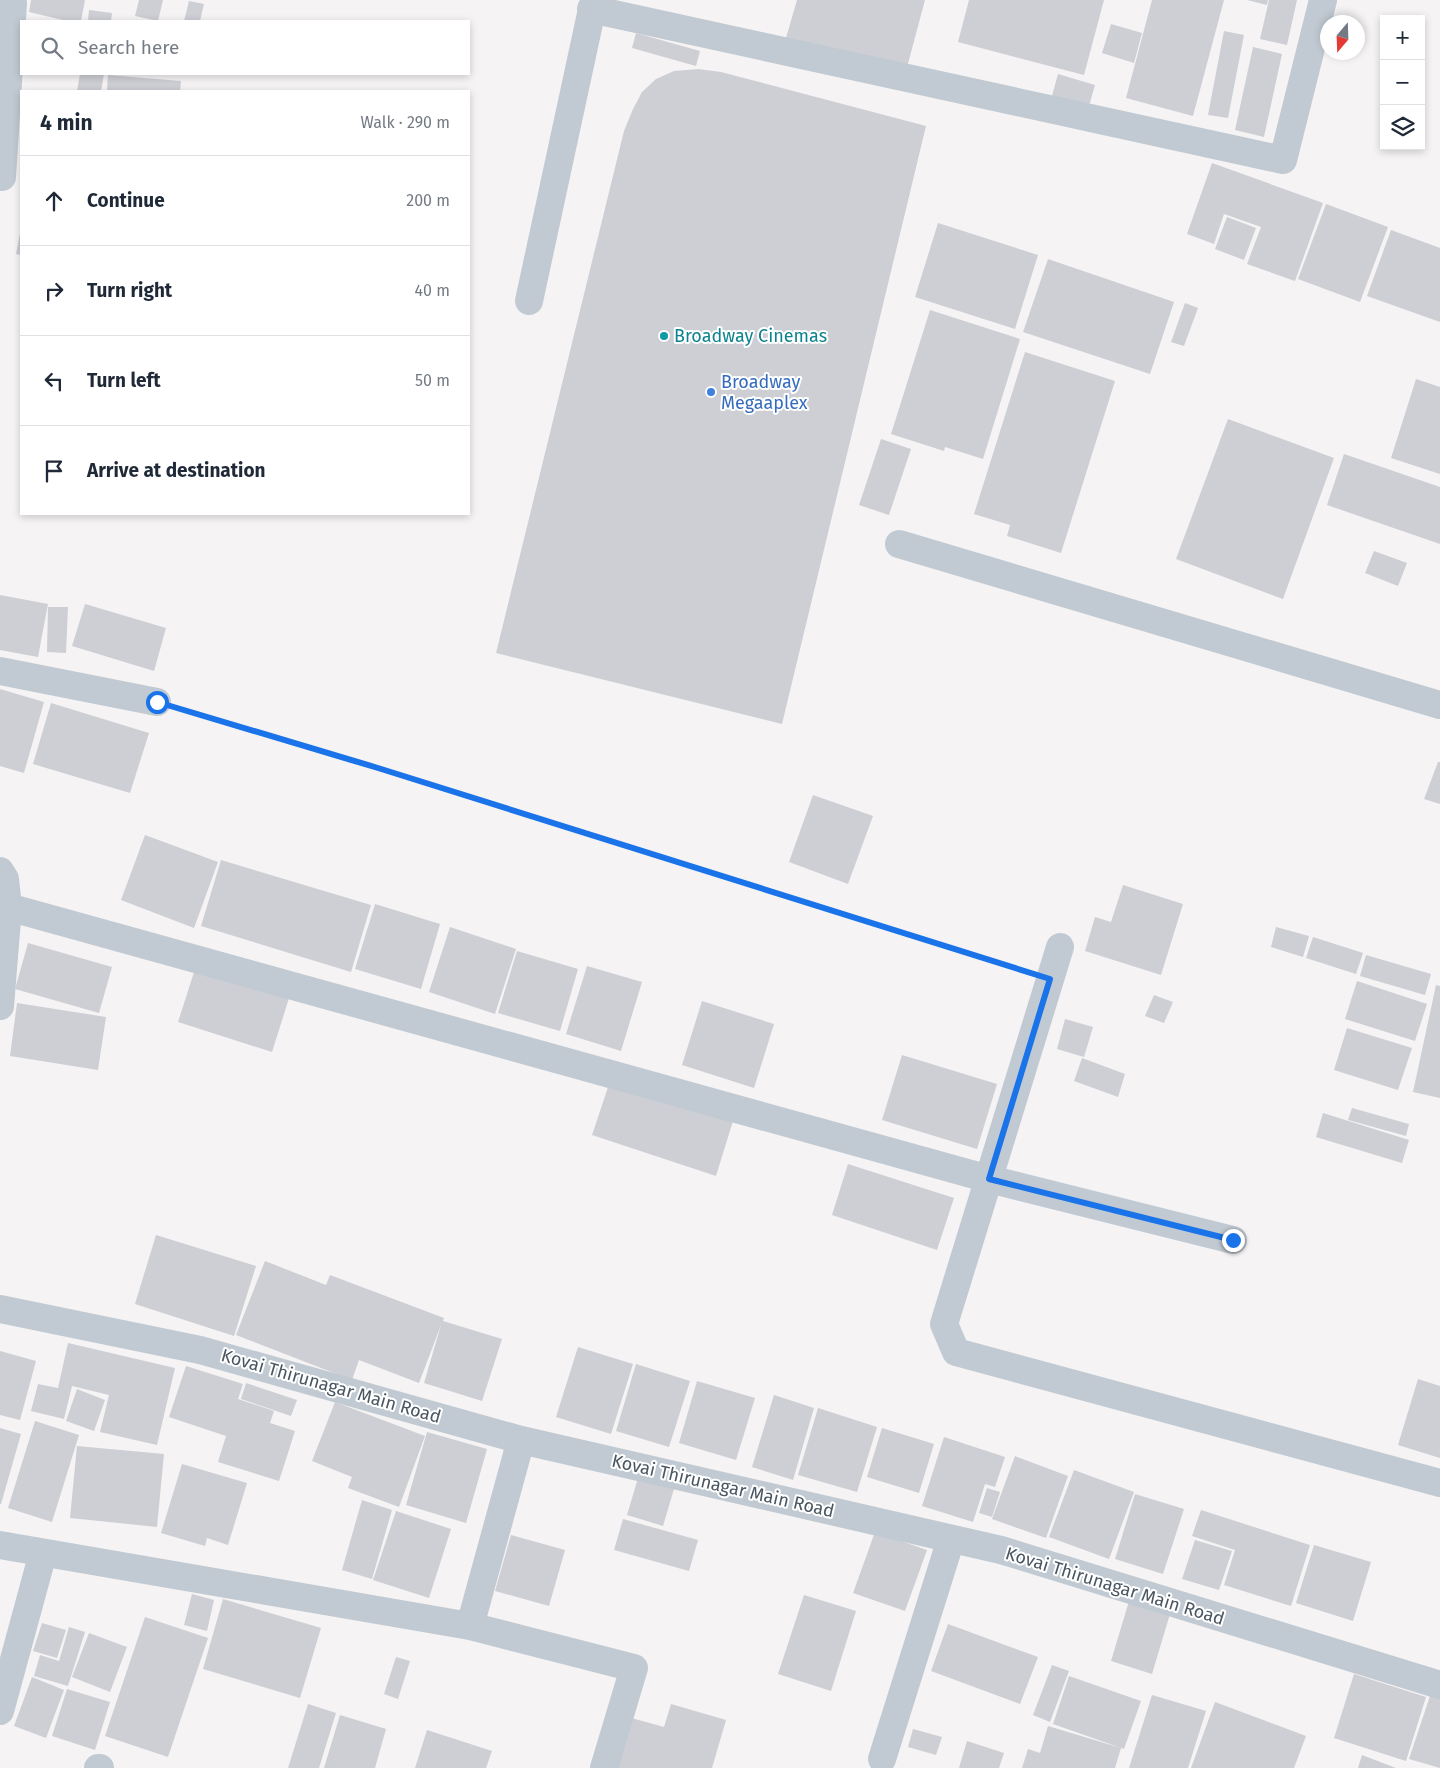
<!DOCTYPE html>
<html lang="en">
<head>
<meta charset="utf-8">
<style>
	body { margin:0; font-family:"Fira Sans",sans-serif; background:#f6f6f7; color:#1f2937 }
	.controls { position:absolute; right:15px; top:15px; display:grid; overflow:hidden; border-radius:0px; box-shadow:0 2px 8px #0003 }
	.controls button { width:45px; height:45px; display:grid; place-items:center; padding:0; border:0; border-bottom:1px solid #e0e1e3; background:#fff; color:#1f2937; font:25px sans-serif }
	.compass { position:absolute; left:1320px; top:15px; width:45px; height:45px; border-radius:50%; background:#fff; box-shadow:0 2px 8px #0003; rotate:199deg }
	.stop { position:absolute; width:15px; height:15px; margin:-11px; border:4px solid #1a73e8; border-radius:50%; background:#fff }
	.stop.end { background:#1a73e8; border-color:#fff; box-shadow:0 1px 5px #0008 }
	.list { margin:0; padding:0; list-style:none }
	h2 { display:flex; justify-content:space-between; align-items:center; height:65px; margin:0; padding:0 20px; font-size:21px }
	h2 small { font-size:16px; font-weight:400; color:#747a83 }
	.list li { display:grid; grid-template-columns:32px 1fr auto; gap:15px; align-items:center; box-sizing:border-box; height:90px; padding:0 20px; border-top:1px solid #e0e1e3 }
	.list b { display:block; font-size:19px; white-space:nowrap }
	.list em { font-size:16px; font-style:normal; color:#747a83 }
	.icon { flex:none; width:28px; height:28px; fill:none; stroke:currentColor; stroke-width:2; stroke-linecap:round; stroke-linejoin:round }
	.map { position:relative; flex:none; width:1440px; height:1768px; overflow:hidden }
	.search { position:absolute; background:#fff; box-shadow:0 2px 8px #0003; left:20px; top:20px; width:450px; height:55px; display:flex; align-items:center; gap:12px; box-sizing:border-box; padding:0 18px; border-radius:0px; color:#747a83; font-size:19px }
	.panel { position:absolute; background:#fff; box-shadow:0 2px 8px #0003; left:20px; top:90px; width:450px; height:425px; border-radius:0px }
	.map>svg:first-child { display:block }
</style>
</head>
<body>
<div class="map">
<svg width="1440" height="1768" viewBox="0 0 1440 1768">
	<rect width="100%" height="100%" fill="#f5f3f3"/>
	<path fill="#cdcfd5" d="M31,0h54l-4,21h-14l-38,-9z
		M139,0h24l-5,21 -23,-5z
		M797,0h128l-19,71 -120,-33z
		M969,0h135l-20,75 -126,-33z
		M1152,0h72l-31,116 -67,-18z
		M1247,0h21l-1,5z
		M1269,0h28l-10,45 -27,-6z
		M189,1l15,3 -4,17h-16z
		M89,10l23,3 -1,8h-23z
		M1111,24l31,9 -8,30 -32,-10z
		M1224,31l20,4 -16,83 -20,-3z
		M636,33l64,18 -4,15 -64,-18z
		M1253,47l29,7 -18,83 -29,-7z
		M698,69l23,3 205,54 -144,598 -286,-71 128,-522 9,-22 9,-17 14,-13 18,-8z
		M80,74h24l-3,17h-24z
		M1058,74l37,11 -6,21 -37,-10z
		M108,75l73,6 -1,10h-73z
		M1212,163l111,40 -28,78 -48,-17 14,-37 -37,-13 -10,30 -27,-10z
		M1326,204l62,23 -28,75 -62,-23z
		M1227,217l29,11 -12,32 -29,-11z
		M938,223l100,32 -23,74 -100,-32z
		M1391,230l49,18v74l-73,-26z
		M20,233h1v22l-5,-1z
		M1048,259l126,43 -24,72 -127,-42z
		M1185,303l13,5 -14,38 -13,-4z
		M930,310l90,29 -37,120 -38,-12 -1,4 -53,-17z
		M1025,352l90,29 -54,172 -54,-17 3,-11 -36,-11z
		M1416,379l24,8v87l-49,-16z
		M1228,419l106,39 -51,141 -107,-40z
		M881,439l30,10 -22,66 -30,-10z
		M1344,454l96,33v57l-113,-39z
		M1374,551l33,12 -9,23 -33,-13z
		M0,595l48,9 -10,53 -38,-7z
		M85,604l81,24 -12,43 -82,-25z
		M48,607h20l-2,46 -19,-1z
		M0,689l44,13 -20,71 -24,-7z
		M51,703l98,30 -19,60 -97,-29z
		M1438,762h2v42l-16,-5z
		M813,795l60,21 -25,68 -59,-22z
		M145,835l73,27 -24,66 -73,-28z
		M221,860l150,45 -20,67 -150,-46z
		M1123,885l60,19 -22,71 -76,-24 10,-34 16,5z
		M375,904l65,20 -19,65 -66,-20z
		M450,927l66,22 -21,65 -66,-22z
		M1276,927l33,9 -6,21 -32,-10z
		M1313,937l50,16 -7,21 -50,-16z
		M28,943l84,24 -13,46 -84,-24z
		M517,951l61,18 -18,62 -62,-18z
		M1366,955l65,19 -6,21 -65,-19z
		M196,966l94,29 -18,57 -94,-30z
		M587,966l55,16 -21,69 -55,-17z
		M1357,981l70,23 -12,37 -70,-22z
		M1436,985l4,1v112l-27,-6z
		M1154,995l19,7 -9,21 -19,-7z
		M702,1001l72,23 -20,64 -72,-23z
		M17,1003l89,14 -8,53 -88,-14z
		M1065,1019l28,8 -9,30 -27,-8z
		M1347,1028l65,20 -14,42 -64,-20z
		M902,1055l95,29 -20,65 -95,-29z
		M1082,1058l43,16 -7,23 -44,-16z
		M610,1081l123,40 -17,55 -124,-41z
		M1352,1108l57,16 -3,12 -58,-16z
		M1323,1113l86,27 -7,23 -86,-26z
		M848,1164l106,34 -17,52 -105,-35z
		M156,1235l100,31 -22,70 -99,-32z
		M265,1261l61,24 4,-10 114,43 -1,3 59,18 -20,62 -58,-18 17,-58 -22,58 -60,-23 -7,20 -116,-45z
		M68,1343l107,25 -18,77 -57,-13 9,-37 -37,-9 -8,33 -33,-8 7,-27 20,4z
		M578,1347l55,17 -22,70 -55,-17z
		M0,1351l36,10 -16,59 -20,-5z
		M636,1364l54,17 -21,66 -53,-16z
		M186,1366l57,18 -5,15 36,12 -4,12 25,8 -16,50 -61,-19 8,-26 -57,-19z
		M1418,1379l22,7v72l-42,-13z
		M697,1381l58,17 -19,62 -57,-17z
		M246,1383l51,17 -6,16 -50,-17z
		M77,1389l28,11 -11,31 -28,-10z
		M774,1395l40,13 -21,72 -41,-13z
		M335,1402l90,34 -26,71 -51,-19 4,-11 -40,-16z
		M818,1408l59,19 -20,65 -59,-17z
		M35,1421l44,14 -27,87 -44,-14z
		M0,1428l21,6 -20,70h-1z
		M882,1428l52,16 -15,49 -52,-16z
		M427,1432l60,17 -21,74 -60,-18z
		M944,1437l61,20 -10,30 -10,-3 -12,38 -51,-16z
		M77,1446l87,8 -7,73 -87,-9z
		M1015,1456l53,20 -22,62 -54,-19z
		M182,1464l65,19 -19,62 -21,-7 -2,8 -44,-13z
		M1074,1470l60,22 -25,67 -60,-22z
		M638,1478l36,11 -11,37 -36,-11z
		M987,1488l13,4 -8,25 -13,-4z
		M1135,1494l49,15 -21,65 -48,-15z
		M362,1500l30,10 -20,69 -30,-9z
		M1201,1510l109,35 -19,61 -67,-21 11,-35 -43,-14z
		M396,1511l55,18 -22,69 -56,-18z
		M623,1519l75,21 -9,31 -75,-21z
		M875,1532l52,18 -22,61 -52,-18z
		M511,1535l54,15 -16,56 -54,-15z
		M1195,1540l37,11 -13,39 -37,-11z
		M1314,1545l57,17 -18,59 -57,-18z
		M192,1594l22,6 -7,31 -23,-6z
		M804,1595l52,16 -25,80 -53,-17z
		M223,1599l98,29 -21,70 -97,-29z
		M1129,1601l41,13 -18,60 -41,-13z
		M145,1617l63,21 -40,119 -63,-21z
		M42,1623l24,7 -9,28 -24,-7z
		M948,1624l90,33 -18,47 -89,-33z
		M69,1627l16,5 -17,54 -34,-10 6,-21 19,6z
		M89,1633l38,14 -17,45 -38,-15z
		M396,1657l14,4 -12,38 -14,-5z
		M1052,1665l17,6 -19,51 -17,-7z
		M1354,1674l72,23 -20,64 -72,-23z
		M1069,1676l72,25 -17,48 -71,-25z
		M32,1677l32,13 -18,48 -32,-12z
		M67,1689l43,13 -15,48 -43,-14z
		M1431,1693l9,3v72l-31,-9z
		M1152,1695l54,16 -18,57h-59z
		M1215,1702l91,34 -12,32h-103z
		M308,1704l28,9 -17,55h-31z
		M671,1704l55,16 -14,48h-100l16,-51 36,10z
		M340,1715l46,14 -11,39h-51z
		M1048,1726l73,22 -6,20h-93l6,-19 12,4z
		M913,1729l29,8 -6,18 -28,-8z
		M427,1730l65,21 -6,17h-71z
		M967,1741l37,12 -5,15h-40z
		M1362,1755l34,13h-38z"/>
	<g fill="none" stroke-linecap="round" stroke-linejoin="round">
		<path stroke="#7ad0a6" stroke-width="3" stroke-dasharray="4 2.5" stroke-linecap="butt" d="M184,710l194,58 643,202"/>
		<path stroke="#c1cad2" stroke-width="28" d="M591,9l692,151 40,-160
			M0,177h2l11,-174
			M529,301l65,-301
			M899,544l541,161
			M0,671l157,31
			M0,871l5,8 3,28 -8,99
			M8,907l981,272 244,61
			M1060,947l-116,377 12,28 484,131
			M0,1309l200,41 321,90 480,110 439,135
			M0,1545l470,81 164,42 -30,100
			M470,1626l51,-186
			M0,1711l43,-158
			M882,1759l69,-220
			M98,1768h2"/>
	</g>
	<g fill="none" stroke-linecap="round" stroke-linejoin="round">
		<path stroke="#1a73e8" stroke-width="6" d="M157,702l221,66 672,211 -61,200 244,61"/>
	</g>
	<circle fill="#0f9aa8" stroke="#fff" stroke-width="2" cx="664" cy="336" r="5"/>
	<circle fill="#3f7fe0" stroke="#fff" stroke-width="2" cx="711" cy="392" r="5"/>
	<g text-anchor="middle" stroke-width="4" stroke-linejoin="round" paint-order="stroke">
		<g font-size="18" fill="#0d838f" stroke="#fff" text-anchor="start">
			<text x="674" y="342">Broadway Cinemas</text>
		</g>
		<g font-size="18" fill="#366cbe" stroke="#fff" text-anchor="start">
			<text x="721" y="388">Broadway<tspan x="721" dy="21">Megaaplex</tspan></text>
		</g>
		<g font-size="18" fill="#4a5661" stroke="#fff">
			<text transform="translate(331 1386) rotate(16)" y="6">Kovai Thirunagar Main Road</text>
			<text transform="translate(723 1486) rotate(13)" y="6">Kovai Thirunagar Main Road</text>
			<text transform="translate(1115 1586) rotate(17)" y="6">Kovai Thirunagar Main Road</text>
		</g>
	</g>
</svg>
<div class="controls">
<button>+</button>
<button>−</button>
<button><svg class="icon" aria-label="layers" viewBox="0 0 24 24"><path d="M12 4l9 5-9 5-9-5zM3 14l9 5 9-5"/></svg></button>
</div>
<svg class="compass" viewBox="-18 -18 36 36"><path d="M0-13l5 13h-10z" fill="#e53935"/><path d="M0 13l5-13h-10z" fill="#747a83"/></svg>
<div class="stop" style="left:157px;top:702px"></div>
<div class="stop end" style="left:1233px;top:1240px"></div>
<div class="search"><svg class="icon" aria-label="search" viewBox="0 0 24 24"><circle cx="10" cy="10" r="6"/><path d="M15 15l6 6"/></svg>Search here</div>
<section class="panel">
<h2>4 min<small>Walk · 290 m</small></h2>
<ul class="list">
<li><svg class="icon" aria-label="ahead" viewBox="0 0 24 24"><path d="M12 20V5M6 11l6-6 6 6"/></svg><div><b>Continue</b></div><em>200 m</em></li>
<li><svg class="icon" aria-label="right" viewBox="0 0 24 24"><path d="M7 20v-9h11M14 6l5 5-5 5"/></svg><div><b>Turn right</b></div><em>40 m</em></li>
<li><svg class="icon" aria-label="left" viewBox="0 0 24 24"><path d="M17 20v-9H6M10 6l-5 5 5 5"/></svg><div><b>Turn left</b></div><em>50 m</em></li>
<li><svg class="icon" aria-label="arrive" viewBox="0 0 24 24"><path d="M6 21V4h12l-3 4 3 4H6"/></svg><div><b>Arrive at destination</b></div></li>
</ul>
</section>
</div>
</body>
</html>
